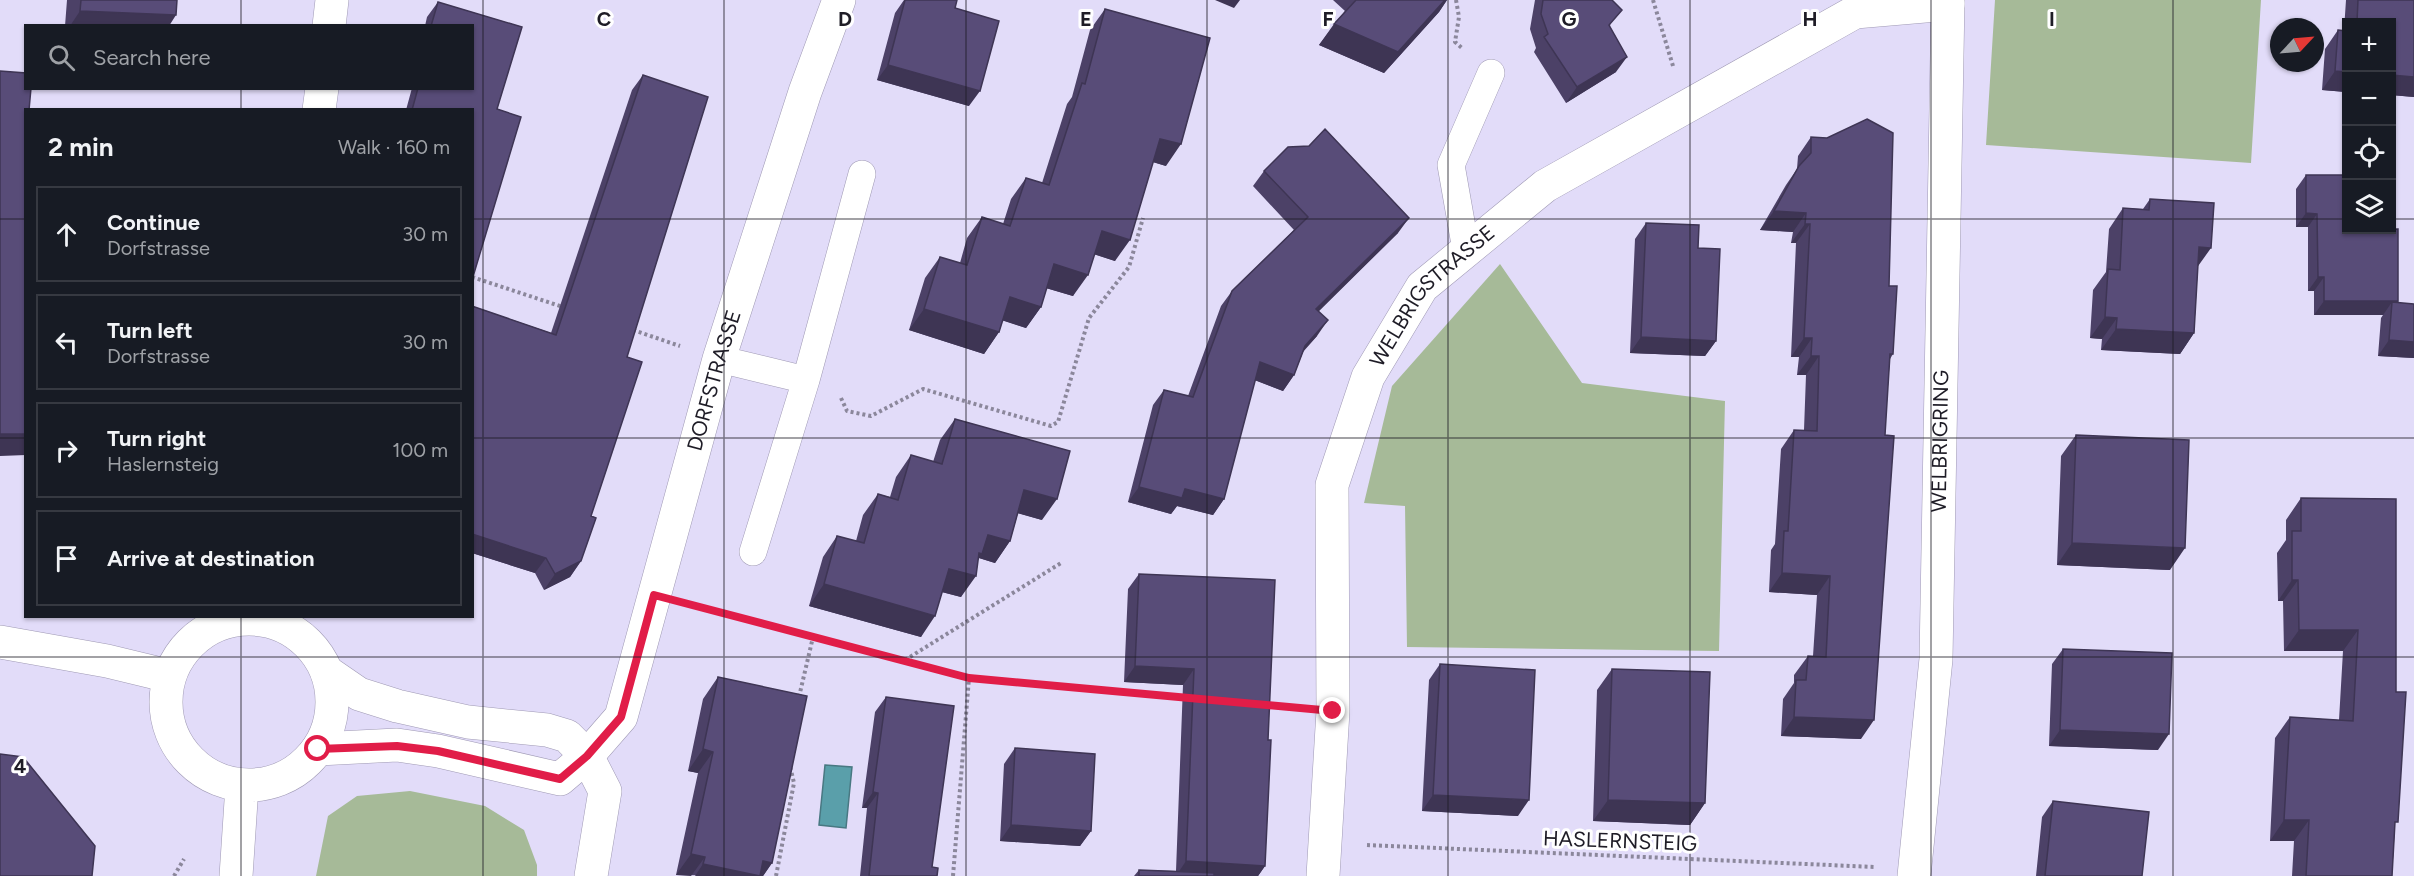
<!DOCTYPE html>
<html lang="en">
<head>
<meta charset="utf-8">
<style>
	body { margin:0; font-family:Figtree,sans-serif; background:#20242c; color:#f1f3f6 }
	.controls { position:absolute; right:18px; top:18px; display:grid; overflow:hidden; border-radius:0px; box-shadow:0 2px 4px #0004 }
	.controls button { width:54px; height:54px; display:grid; place-items:center; padding:0; border:0; border-bottom:2px solid #363941; background:#171b24; color:#f1f3f6; font:30px sans-serif }
	.compass { position:absolute; left:2270px; top:18px; width:54px; height:54px; border-radius:50%; background:#171b24; box-shadow:0 2px 4px #0004; rotate:64deg }
	.stop { position:absolute; width:18px; height:18px; margin:-14px; border:4px solid #e11d48; border-radius:50%; background:#fff }
	.stop.end { background:#e11d48; border-color:#fff; box-shadow:0 2px 6px #0008 }
	.list { margin:0; padding:0; list-style:none }
	h2 { display:flex; justify-content:space-between; align-items:center; height:78px; margin:0; padding:0 24px; font-size:26px }
	h2 small { font-size:20px; font-weight:400; color:#9ea1a6 }
	.list li { display:grid; grid-template-columns:39px 1fr auto; gap:18px; align-items:center; box-sizing:border-box; height:96px; margin:0 12px 12px; padding:0 12px; border:2px solid #363941; border-radius:0px }
	.list b { display:block; font-size:22px; white-space:nowrap }
	.list p { margin:0; font-size:20px; white-space:nowrap; color:#9ea1a6 }
	.list em { font-size:20px; font-style:normal; color:#9ea1a6 }
	.icon { flex:none; width:33px; height:33px; fill:none; stroke:currentColor; stroke-width:2; stroke-linecap:round; stroke-linejoin:round }
	.map { position:relative; flex:none; width:2414px; height:876px; overflow:hidden }
	.search { position:absolute; background:#171b24; box-shadow:0 2px 4px #0004; left:24px; top:24px; width:450px; height:66px; display:flex; align-items:center; gap:15px; box-sizing:border-box; padding:0 21px; border-radius:0px; color:#9ea1a6; font-size:22px }
	.panel { position:absolute; background:#171b24; box-shadow:0 2px 4px #0004; left:24px; top:108px; width:450px; height:510px; border-radius:0px }
	.map>svg:first-child { display:block }
</style>
</head>
<body>
<div class="map">
<svg width="2414" height="876" viewBox="0 0 2414 876">
	<rect width="100%" height="100%" fill="#e2dcf9"/>
	<path fill="#a6ba98" d="M1995,0h266l-10,163 -265,-18z
		M1500,264l82,119 143,18 -6,250 -312,-4 -2,-141 -41,-3 28,-117z
		M410,791l75,15 39,24 13,35v11h-221l12,-60 29,-20z"/>
	<path fill="#5a9faa" stroke="#487882" stroke-width="1.5" d="M825,765l27,2 -6,61 -27,-3z"/>
	<g fill="none" stroke-linecap="round" stroke-linejoin="round">
		<defs>
			<path id="lane" d="M1466,250l-15,-85 40,-92
				M719,359l87,21 56,-206
				M753,552l53,-172"/>
			<g id="street">
				<path d="M327,672l32,22 38,12 71,16 79,8 20,6 20,20 18,35 -14,85"/>
				<path id="s1" d="M318,749l79,-4 41,6 122,28 27,-23 34,-39 98,-358 86,-267 34,-92"/>
				<path id="s2" d="M1323,876l10,-165 -1,-226 36,-108 54,-90 123,-101 310,-174 93,-8"/>
				<path id="s3" d="M1914,876l22,-217 12,-659"/>
			</g>
			<path id="secondary" d="M329,26l3,-26
				M319,110l3,-22
				M166 702a83 83 0 1 1 166 0a83 83 0 1 1-166 0Z
				M0,642l107,19 62,15
				M236,876l6,-90"/>
		</defs>
		<use href="#lane" stroke="#9f99b4" stroke-width="28"/>
		<use href="#street" stroke="#9f99b4" stroke-width="34"/>
		<use href="#secondary" stroke="#9f99b4" stroke-width="34"/>
		<path stroke="#8b879b" stroke-width="4" stroke-dasharray="3 3" stroke-linecap="butt" d="M1456,0l3,17 -4,25 8,7
			M1653,0l20,66
			M472,277l91,30
			M633,330l47,16
			M841,398l6,13 24,5 52,-27 128,37 7,-4 31,-104 40,-51 14,-49
			M695,606l274,72 218,20
			M905,660l156,-97
			M799,697l14,-60
			M1267,705l25,2
			M1367,845l508,22
			M174,876l10,-17
			M776,876l18,-93 -4,-17
			M953,876l16,-198"/>
		<use href="#lane" stroke="#fff" stroke-width="27"/>
		<use href="#street" stroke="#fff" stroke-width="33"/>
		<use href="#secondary" stroke="#fff" stroke-width="33"/>
	</g>
	<path fill="#4c4167" d="M67,0h110l-8,26h-104z
		M904,0h53l-2,8 14,98 -92,-26 18,-67z
		M1333,0h114l-8,12 -55,61 -65,-28 26,-34z
		M1535,0h77l-2,27 6,45 -50,31 -32,-51 2,-4 -6,-19z
		M2346,0h68v97l-23,-2v-73h-45v70l-24,-2 3,-41 13,-19h6z
		M438,2l84,25 -25,82 24,8 -49,163v-170h-66l6,-22h60v-62h-47l2,-9z
		M1105,9l61,157 -13,-4 -38,99 -21,-7 -21,42 -27,-8 -5,19 -15,21 -24,-8 -3,12 -15,22 -75,-24 16,-52 15,-21 20,6 7,-25 15,-21 21,7 8,-25 15,-21 16,5 25,-79 5,-7 18,-67z
		M643,75l-16,282 -46,204 -11,16 -26,13 -9,-17 -63,-20v-247l79,27 81,-243z
		M1811,137l78,149 4,68 -3,5 -29,380 -80,-3 2,-37 11,-16v-8l14,-19h5l4,-61 -48,-3 2,-42 4,-6 6,-95 13,-19h10l2,-55h-9l2,-18h-8l5,-114h-5l2,-11 -33,-2 26,-45 11,-16 1,-13z
		M1264,171l134,62 -80,78 -1,25 -14,16 -9,23 -11,16 -28,-11 -31,119 -11,16 -36,-9 -6,8 -43,-12 25,-97 11,-15 24,6 33,-90 11,-15 62,-61 -41,-44z
		M2306,175l91,128 17,1v54l-36,-2 3,-38 2,-3h-69v-24h-6v-64h-12v-38z
		M2150,199l48,67 -4,67 -14,21 -79,-4 1,-11 -12,-1 3,-48 13,-18 3,-43 14,-21 20,1z
		M1646,223l52,25 18,93 -11,15 -75,-3 5,-114z
		M955,419l87,101 -24,-7 -8,28 -15,22 -16,-5 -18,39 -19,-5 -21,45 -112,-31 14,-49 14,-21 19,5 7,-26 15,-21 12,3 6,-20 15,-22 22,7 7,-22z
		M2076,435l94,135 -113,-5 4,-109z
		M2301,498l95,1 -1,328 -3,49h-100l2,-35h-24l5,-103 15,-21 49,3 4,-69h-59l-1,-50h-5l-1,-48 9,-13v-20z
		M1139,574l129,166 -3,126 -7,10h-124l5,-6 37,1 7,-186 -59,-3 4,-93z
		M2063,649l95,101 -109,-4 3,-82z
		M1440,664l78,152 -96,-5 7,-131z
		M1612,669l93,134 -15,22 -97,-4 4,-131z
		M718,677l54,186 -9,13 -87,-1 22,-102 -10,-2 15,-72z
		M886,697l46,170 5,9h-77l7,-68h-5l13,-96z
		M1015,748l76,83 -11,15 -80,-5 4,-77z
		M2053,801l89,75h-106l6,-59z"/>
	<path fill="#3e3554" d="M1215,0h25l-6,8z
		M1445,0h2l-8,12 -55,61 -65,-28 15,-21z
		M80,11l96,4 -7,11h-99z
		M1627,57l-11,15 -50,31 11,-16z
		M888,65l92,26 -11,15 -92,-26z
		M2335,71l11,1v20l-24,-2z
		M2391,75l23,2v20l-23,-2z
		M1160,139l21,5 -15,22 -20,-6z
		M1774,211l32,2 -13,19 -33,-2z
		M2306,213l11,1 -9,13h-12z
		M1409,218l-11,15 -93,92 11,-16z
		M1805,224h5l-14,19h-5z
		M1102,231l28,9 -15,21 -28,-9z
		M2199,247l12,1 -15,21z
		M1054,264l34,11 -15,21 -34,-10z
		M2318,277h6l-10,14h-6z
		M1010,297l31,10 -15,21 -31,-10z
		M2324,301h74l-7,10 1,-9 -9,13h-69z
		M924,309l75,23 -15,22 -75,-24z
		M2105,317l12,1 -15,21 -12,-1z
		M1328,320l-11,16 -23,25 11,-15z
		M2116,329l78,4 -14,21 -79,-4z
		M1641,337l75,4 -11,15 -75,-3z
		M1804,338h8l-13,19h-8z
		M2389,340l25,2v16l-36,-2z
		M1811,356h8l-13,19h-9z
		M1260,362l34,13 -11,16 -34,-13z
		M0,434h26v21l-26,1z
		M1139,487l46,2 39,10 -11,16 -36,-9 -6,8 -43,-12z
		M1024,490l33,9 -15,21 -32,-9z
		M472,534l74,24 -11,15 -63,-20z
		M988,535l22,6 -15,22 -16,-5 -11,16 8,2 -15,21 -27,-7 15,-21z
		M2072,543l113,5 -15,22 -113,-5z
		M581,561l-11,16 -26,13 11,-16z
		M1782,573l48,3 -13,19 -48,-3z
		M2292,580h6l-15,21h-5z
		M824,584l111,32 -14,21 -112,-31z
		M2299,630h59l-15,21h-59z
		M1135,666l59,3 -11,16 -59,-3z
		M1794,717l80,3 -13,19 -80,-3z
		M2060,730l109,4 -11,16 -109,-4z
		M703,749l10,3 -15,21 -10,-2z
		M873,792l5,1 -11,15h-5z
		M1433,795l96,5 -11,16 -96,-5z
		M1608,800l97,3 -15,22 -97,-4z
		M2284,820h25l-15,21h-24z
		M1011,825l80,6 -11,15 -80,-5z
		M691,854l14,3 -14,19 -15,-1z
		M763,861l9,2 -9,13h-68l8,-12z
		M1186,861l79,5 -7,10h-82z"/>
	<path fill="#584c78" stroke="#3e3554" stroke-width="1.5" d="M81,0h96l-1,15 -96,-4z
		M905,0h52l-2,8 44,13 -19,70 -92,-26z
		M1356,0h89l-47,52 -64,-28z
		M1543,0h69l10,10 -13,15 18,32 -50,30 -33,-50 4,-3 -7,-20z
		M2358,0h56v77l-23,-2v-53h-34z
		M438,2l84,25 -25,82 24,8 -49,163v-170h-60l6,-22h54v-62h-41z
		M1105,9l105,29 -29,106 -21,-5 -30,101 -28,-9 -14,44 -34,-11 -13,43 -31,-10 -11,35 -75,-23 16,-52 27,8 15,-48 28,9 16,-48 23,7 33,-102 3,1z
		M2338,30l8,1v41l-11,-1z
		M0,71l26,2v15h5l-2,22h-3v324h-26z
		M643,75l65,22 -81,260 15,5 -51,154 5,2 -15,43 -26,13 -9,-16 -74,-24v-228l84,29z
		M1867,119l26,14 -4,153h8l-4,68h-3l-5,81 9,1 -20,284 -80,-3 2,-37h10l2,-24 18,1 4,-81 -48,-3 2,-42h4l6,-101 23,1 2,-75h-8l1,-18h-8l6,-114h-5l1,-11 -32,-2 25,-45 12,-13v-16l16,1z
		M1325,129l84,89 -93,91 12,11 -23,26 -11,29 -34,-13 -36,137 -39,-10 -3,9 -43,-11 25,-97 29,7 39,-106 76,-74 -44,-46 24,-24 21,-1z
		M2306,175h40v55l52,-1v72h-74v-24h-6l-1,-63 -11,-1z
		M2150,199l64,4 -3,45 -12,-1 -5,86 -78,-4 1,-11 -12,-1 3,-48 12,1 3,-62 26,2z
		M1646,223l53,2 -1,23 22,1 -4,92 -75,-4z
		M2392,302l22,2v38l-25,-2z
		M955,419l115,32 -13,48 -33,-9 -14,51 -22,-6 -6,19 -3,-1 -3,23 -27,-7 -14,47 -111,-32 13,-48 27,7 14,-49 20,6 13,-45 31,9z
		M2076,435l113,5 -4,108 -113,-5z
		M2301,498l95,1v193h10l-8,130h-3l-3,54h-86l3,-56h-25l6,-103 63,4 5,-91h-59l-1,-50h-6v-49h9z
		M1139,574l136,6 -7,160h3l-6,126 -79,-5 8,-192 -59,-3z
		M2063,649l109,4 -3,81 -109,-4z
		M1440,664l95,6 -6,130 -96,-5z
		M1612,669l98,3 -5,131 -97,-3z
		M718,677l89,19 -35,167 -9,-2 -3,15 -57,-12 2,-7 -14,-3 22,-102 -10,-3z
		M886,697l68,9 -22,161 6,1 -1,8h-68l9,-83 -5,-1z
		M1015,748l80,6 -4,77 -80,-6z
		M0,754l23,3 72,89 -3,30h-92z
		M2053,801l96,11 -7,64h-97z
		M1139,870l75,3v3h-75z"/>
	<g fill="none" stroke-linecap="round" stroke-linejoin="round">
		<path stroke="#e11d48" stroke-width="8" d="M318,749l79,-3 41,5 122,28 27,-23 34,-39 33,-122 315,83 364,33"/>
	</g>
	<path fill="none" stroke="#1e1c26" stroke-width="1.5" stroke-opacity="0.55" d="M241,0v26M483,0v876M724,0v876M966,0v876M1207,0v876M1448,0v876M1690,0v876M1931,0v876M2173,0v876M241,88v22M0,219h26M472,219h1874M2392,219h22M0,438h26M472,438h1942M241,616v260M0,657h2414"/>
	<g text-anchor="middle" stroke-width="6" stroke-linejoin="round" paint-order="stroke">
		<g font-size="21" fill="#1e1c26" stroke="#fff">
			<text dy="7" stroke="none"><textPath href="#s2" startOffset="610">WELBRIGSTRASSE</textPath></text>
			<text dy="7" stroke="none"><textPath href="#s1" startOffset="682">DORFSTRASSE</textPath></text>
			<text dy="7" stroke="none"><textPath href="#s3" startOffset="436">WELBRIGRING</textPath></text>
			<text transform="translate(1620 841) rotate(2)" y="7">HASLERNSTEIG</text>
		</g>
	</g>
	<g font-size="20" text-anchor="middle" font-weight="bold" fill="#1e1c26" stroke="#fff" stroke-width="6" stroke-linejoin="round" paint-order="stroke">
		<text x="604" y="26">C</text>
		<text x="845" y="26">D</text>
		<text x="1086" y="26">E</text>
		<text x="1328" y="26">F</text>
		<text x="1569" y="26">G</text>
		<text x="1810" y="26">H</text>
		<text x="2052" y="26">I</text>
		<text x="20" y="773">4</text>
	</g>
</svg>
<div class="controls">
<button>+</button>
<button>−</button>
<button><svg class="icon" aria-label="locate" viewBox="0 0 24 24"><circle cx="12" cy="12" r="6"/><path d="M12 2v4M12 18v4M2 12h4M18 12h4"/></svg></button>
<button><svg class="icon" aria-label="layers" viewBox="0 0 24 24"><path d="M12 4l9 5-9 5-9-5zM3 14l9 5 9-5"/></svg></button>
</div>
<svg class="compass" viewBox="-18 -18 36 36"><path d="M0-13l5 13h-10z" fill="#e53935"/><path d="M0 13l5-13h-10z" fill="#9ea1a6"/></svg>
<div class="stop" style="left:318px;top:749px"></div>
<div class="stop end" style="left:1333px;top:711px"></div>
<div class="search"><svg class="icon" aria-label="search" viewBox="0 0 24 24"><circle cx="10" cy="10" r="6"/><path d="M15 15l6 6"/></svg>Search here</div>
<section class="panel">
<h2>2 min<small>Walk · 160 m</small></h2>
<ul class="list">
<li><svg class="icon" aria-label="ahead" viewBox="0 0 24 24"><path d="M12 20V5M6 11l6-6 6 6"/></svg><div><b>Continue</b><p>Dorfstrasse</p></div><em>30 m</em></li>
<li><svg class="icon" aria-label="left" viewBox="0 0 24 24"><path d="M17 20v-9H6M10 6l-5 5 5 5"/></svg><div><b>Turn left</b><p>Dorfstrasse</p></div><em>30 m</em></li>
<li><svg class="icon" aria-label="right" viewBox="0 0 24 24"><path d="M7 20v-9h11M14 6l5 5-5 5"/></svg><div><b>Turn right</b><p>Haslernsteig</p></div><em>100 m</em></li>
<li><svg class="icon" aria-label="arrive" viewBox="0 0 24 24"><path d="M6 21V4h12l-3 4 3 4H6"/></svg><div><b>Arrive at destination</b></div></li>
</ul>
</section>
</div>
</body>
</html>
